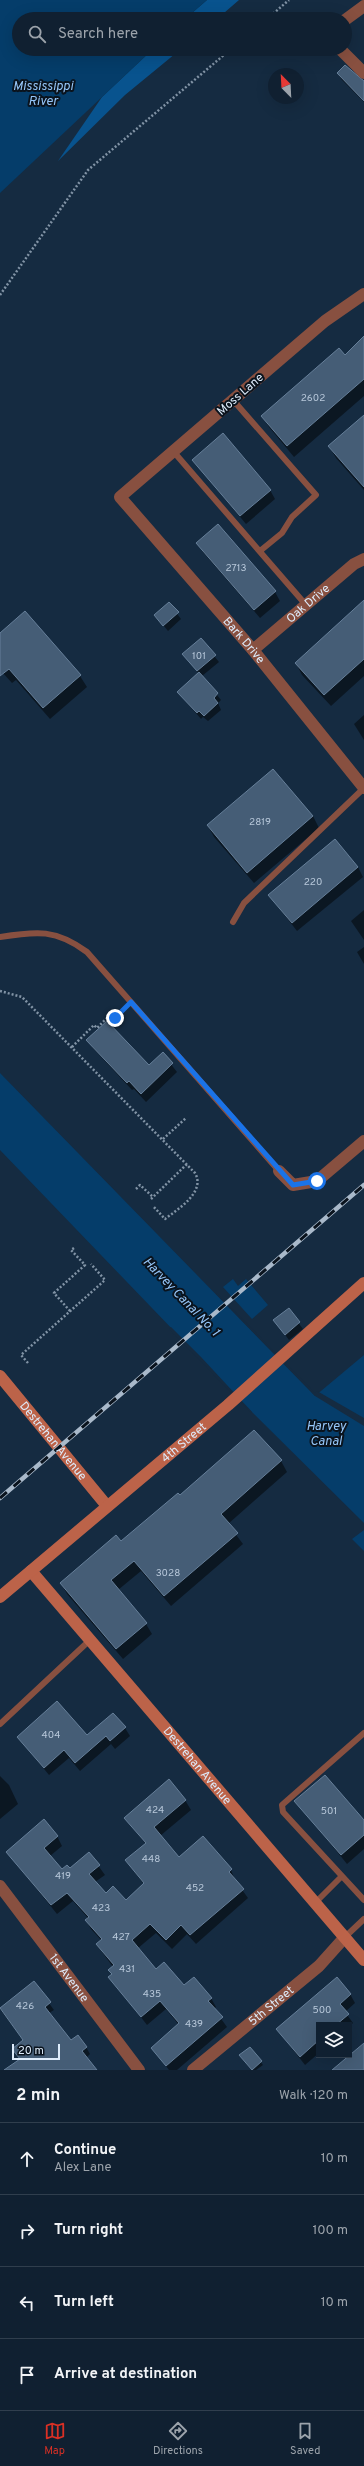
<!DOCTYPE html>
<html lang="en">
<head>
<meta charset="utf-8">
<style>
	body { margin:0; font-family:Overpass,sans-serif; background:#192839; color:#f1f3f6 }
	.controls { position:absolute; right:12px; bottom:12px; display:grid; overflow:hidden; border-radius:0px; box-shadow:0 4px 16px #0002 }
	.controls button { width:36px; height:36px; display:grid; place-items:center; padding:0; border:0; border-bottom:1px solid #303e4d; background:#102031; color:#f1f3f6; font:20px sans-serif }
	.compass { position:absolute; left:268px; top:68px; width:36px; height:36px; border-radius:50%; background:#102031; box-shadow:0 4px 16px #0002; rotate:336deg }
	.scale { position:absolute; left:12px; bottom:10px; width:48px; box-sizing:border-box; padding-left:4px; border:2px solid #deecfb; border-top:0; font-size:11px; line-height:14px; white-space:nowrap; color:#deecfb; -webkit-text-stroke:3px #0a131d; paint-order:stroke }
	.stop { position:absolute; width:12px; height:12px; margin:-9px; border:3px solid #1a73e8; border-radius:50%; background:#fff }
	.stop.end { background:#1a73e8; border-color:#fff; box-shadow:0 1px 4px #0008 }
	.list { margin:0; padding:0; list-style:none }
	h2 { display:flex; justify-content:space-between; align-items:center; height:52px; margin:0; padding:0 16px; font-size:17px }
	h2 small { font-size:13px; font-weight:400; color:#9ca3ab }
	.list li { display:grid; grid-template-columns:26px 1fr auto; gap:12px; align-items:center; box-sizing:border-box; height:72px; padding:0 16px; border-top:1px solid #303e4d }
	.list b { display:block; font-size:15px; white-space:nowrap }
	.list p { margin:0; font-size:13px; white-space:nowrap; color:#9ca3ab }
	.list em { font-size:13px; font-style:normal; color:#9ca3ab }
	.icon { flex:none; width:22px; height:22px; fill:none; stroke:currentColor; stroke-width:2; stroke-linecap:round; stroke-linejoin:round }
	.map { position:relative; flex:none; width:364px; height:2070px; overflow:hidden }
	.search { position:absolute; background:#102031; box-shadow:0 4px 16px #0002; left:12px; right:12px; top:12px; height:44px; display:flex; align-items:center; gap:10px; box-sizing:border-box; padding:0 14px; border-radius:22px; color:#9ca3ab; font-size:15px }
	.sheet { height:340px; background:#102031 }
	nav { display:flex; justify-content:space-around; align-items:center; box-sizing:border-box; height:56px; border-top:1px solid #303e4d; background:#102031; font-size:11px; color:#9ca3ab }
	nav a { display:grid; justify-items:center; gap:2px }
	nav .on { color:#d93025 }
	.map>svg:first-child { display:block }
</style>
</head>
<body>
<div class="map">
<svg width="364" height="2070" viewBox="0 0 364 2070">
	<rect width="100%" height="100%" fill="#152b41"/>
	<path fill="#08538e" d="M207,0h32l-22,19h-32z
		M153,49h28l-56,46 -67,66 44,-64z"/>
	<path fill="#053d6a" d="M0,0h207l-22,19h-166v30h134l-153,144z
		M0,1073l315,323 49,-41v168l-112,-111 -252,-262z
		M233,1279l5,7 8,-7 22,26 -16,14 -29,-32z
		M364,1530v21l-12,-12z"/>
	<path fill="#152b41" d="M217,1293l98,100 2,-2 47,27v8l-49,-30 -99,-102z
		M171,1327l30,30 51,55 -1,1 -82,-84z"/>
	<path fill="#0007" d="M338,74l26,10v18l-22,-22z
		M364,338v58l-70,61 -25,-30 -7,-11 83,-59z
		M364,420v70l-28,-32 -7,-12z
		M193,460l77,30 5,9 -29,25z
		M198,543l77,49 5,9 -20,17 -57,-66z
		M364,601v75l-33,30 -29,-31 -6,-12z
		M169,603l12,16 -13,12 -13,-16z
		M0,634l80,42 7,11 -37,32 -34,-39 -4,3 -10,-11 -2,-4z
		M201,640l18,22 -17,14 19,24 -3,3 3,7 -13,11 -5,-4 -2,2 -23,-27 21,-18 -15,-20z
		M364,715v25l-10,-16z
		M313,816l6,12 -65,55 -40,-46 -6,-11z
		M358,867l5,10 -66,54 -28,-36z
		M364,910v30l-13,-19z
		M364,947v17l-7,-12z
		M88,1040l61,27 14,-13 14,18 -31,30 -12,-13 -2,1 -39,-42z
		M288,1309l15,20 -14,11 -14,-19z
		M281,1461l6,11 -59,52 15,20 -72,62 -30,-35 -23,19 28,34 6,10 -29,25 -56,-65 -6,-11 60,-40 59,-47z
		M125,1728l5,8 -15,13 -4,-5 -31,27 -11,-13 -20,17 -31,-38 69,-1z
		M0,1776l9,9 9,19 -18,15z
		M185,1800l6,10 -31,26 19,22 52,12 4,10 13,18 -52,46 -9,-10 -15,15 -16,-16 -19,16 19,21 55,28 5,9 -2,2 13,18 -50,43h-8l-17,-22 27,-23 -13,-16 -19,16 -37,-48 2,-2 -3,-5 4,-3 -16,-22 5,-4 -11,-12 -5,-9 2,-2 -15,-17 -16,13 -50,-62 50,-16 5,10 -12,10 12,15 8,-2 19,-16 16,22 -10,7 11,12 20,8 18,-18 -18,-23 20,-17 -21,-26z
		M296,1801l68,21v27l-17,15z
		M34,1983l20,27 -5,3 22,28 15,6 4,7 -4,4 9,12h-66l-11,-14 -4,-7 10,-8 -24,-32z
		M350,1994l5,9 -10,9 8,11 -4,4v-2h-30v28l-14,12 -28,-36z
		M249,2048l14,17 -7,5h-4l-10,-11z"/>
	<path fill="#455d76" stroke="#667f99" d="M345,65l19,16v20l-27,-28z
		M364,336v43l-77,67 -26,-30 78,-68 6,7z
		M364,415v72l-36,-41z
		M223,433l48,57 -31,26 -48,-56z
		M218,524l58,67 -22,19 -58,-67z
		M364,600v59l-40,36 -29,-32z
		M169,602l10,10 -16,14 -9,-11z
		M25,611l56,64 -38,33 -34,-39 -9,7v-43z
		M201,638l15,17 -19,16 -15,-17z
		M199,672l19,21 -4,5 4,5 -14,13 -5,-5 -2,2 -20,-21z
		M273,769l40,47 -66,57 -40,-48z
		M335,839l23,28 -66,56 -24,-28z
		M107,1021l42,44 14,-13 10,11 -32,31 -12,-13 -2,2 -41,-43z
		M289,1308l11,14 -15,13 -12,-15z
		M254,1430l28,30 -61,54 17,19 -74,63 -30,-35 -23,19 36,43 -31,26 -56,-66 56,-48 5,6 57,-48 2,2z
		M57,1701l30,34 26,-22 13,14 -16,14 -4,-5 -31,27 -11,-13 -20,18 -27,-31z
		M325,1775l39,45v15l-23,20 -47,-54z
		M169,1779l17,21 -32,27 25,30 24,-21 29,33 -3,3 15,17 -54,46 -9,-10 -15,15 -16,-16 -18,16 24,29 8,-7 20,23 10,-8 18,21 -4,3 15,16 -57,49 -15,-18 28,-25 -19,-22 -19,16 -33,-40 4,-3 -4,-4 6,-5 -18,-21 6,-5 -17,-19 4,-3 -22,-24 -16,12 -45,-53 38,-33 14,17 -14,12 18,21 5,-4 3,3 19,-16 11,13 -11,9 17,19 7,-7 13,14 18,-17 -19,-23 21,-17 -22,-25z
		M337,1977l14,17 -11,10 9,10 -13,11h-17v15l-19,17 -24,-28z
		M34,1981l17,21 -6,5 26,33 7,-5 9,12 -5,4 15,19h-93l16,-11 -8,-10 11,-9 -23,-32z
		M364,2043v27h-32z
		M250,2047l12,14 -10,9 -13,-15z"/>
	<g fill="none" stroke-linecap="round" stroke-linejoin="round">
		<path stroke="#8193a5" stroke-width="2.5" stroke-dasharray="2 2" stroke-linecap="butt" d="M267,19l22,-19
			M0,295l88,-125 143,-121
			M0,991l22,6 173,176c11,19 -17,36 -30,46l-12,-13
			M72,1047l22,-22 3,3 14,-14 4,4 8,-8
			M163,1139l23,-21
			M136,1189l4,-4 13,12
			M151,1199l36,-35
			M70,1311l-16,-18 31,-28 -14,-15 3,-2
			M28,1363l-7,-8 84,-75 -14,-16"/>
		<path stroke="#885040" stroke-width="6" d="M233,400l83,95 -24,22 -10,16 -22,18
			M173,451l133,154
			M233,922l11,-19 120,-115
			M0,937c37,-6 56,-8 87,15l192,219
			M0,1724l90,-84
			M364,1733l-82,72 1,7 81,88
			M315,1903l27,-27
			M345,1937l19,-18"/>
		<g stroke="#885040" stroke-width="12">
			<path d="M345,20l19,-14"/>
			<path d="M340,49l24,24"/>
			<path id="s1" d="M364,294l-39,27 -205,176 133,153 111,138"/>
			<path id="s2" d="M253,650l101,-86 10,-5"/>
			<path d="M279,1171l14,14 24,-4 47,-40"/>
			<path id="s3" d="M0,1886l139,184"/>
			<path id="s4" d="M193,2070l126,-104 26,-29"/>
		</g>
		<g stroke="#bc6349" stroke-width="12">
			<path id="s5" d="M0,1376l107,130"/>
			<path id="s6" d="M31,1571l333,389"/>
			<path id="s7" d="M0,1597l228,-192 136,-122"/>
		</g>
		<defs>
			<path id="rail" d="M0,1498l364,-313"/>
		</defs>
		<use href="#rail" stroke="#a9b9ca" stroke-width="4.5"/>
		<use href="#rail" stroke="#0a131d" stroke-width="3" stroke-dasharray="9" stroke-linecap="butt"/>
	</g>
	<g fill="none" stroke-linecap="round" stroke-linejoin="round">
		<path stroke="#1a73e8" stroke-width="5" d="M115,1018l16,-16 162,183 24,-4"/>
	</g>
	<g text-anchor="middle" stroke-width="4" stroke-linejoin="round" paint-order="stroke">
		<g font-size="10" fill="#b8c8da">
			<text x="313" y="401">2602</text>
			<text x="236" y="571">2713</text>
			<text x="199" y="659">101</text>
			<text x="260" y="825">2819</text>
			<text x="313" y="885">220</text>
			<text x="168" y="1576">3028</text>
			<text x="51" y="1738">404</text>
			<text x="155" y="1813">424</text>
			<text x="329" y="1814">501</text>
			<text x="151" y="1862">448</text>
			<text x="63" y="1879">419</text>
			<text x="195" y="1891">452</text>
			<text x="101" y="1911">423</text>
			<text x="121" y="1940">427</text>
			<text x="127" y="1972">431</text>
			<text x="152" y="1997">435</text>
			<text x="25" y="2009">426</text>
			<text x="322" y="2013">500</text>
			<text x="194" y="2027">439</text>
		</g>
		<g font-size="12" fill="#deecfb" stroke="#0a131d">
			<text transform="translate(240 394) rotate(-41)" y="4">Moss Lane</text>
			<text dy="4" stroke="none"><textPath href="#s2" startOffset="72">Oak Drive</textPath></text>
			<text dy="4" stroke="none"><textPath href="#s1" startOffset="507">Bark Drive</textPath></text>
			<text dy="4" stroke="none"><textPath href="#s5" startOffset="84">Destrehan Avenue</textPath></text>
			<text dy="4" stroke="none"><textPath href="#s7" startOffset="240">4th Street</textPath></text>
			<text dy="4" stroke="none"><textPath href="#s6" startOffset="256">Destrehan Avenue</textPath></text>
			<text dy="4" stroke="none"><textPath href="#s3" startOffset="115">1st Avenue</textPath></text>
			<text dy="4" stroke="none"><textPath href="#s4" startOffset="101">5th Street</textPath></text>
		</g>
		<g font-size="13" font-style="italic" fill="#95c6f9" stroke="#0a131d">
			<text x="43" y="90">Mississippi<tspan x="43" dy="15">River</tspan></text>
			<text transform="translate(182 1296) rotate(46)" y="5">Harvey Canal No. 1</text>
			<text x="326" y="1430">Harvey<tspan x="326" dy="15">Canal</tspan></text>
		</g>
	</g>
</svg>
<div class="controls">
<button><svg class="icon" aria-label="layers" viewBox="0 0 24 24"><path d="M12 4l9 5-9 5-9-5zM3 14l9 5 9-5"/></svg></button>
</div>
<svg class="compass" viewBox="-18 -18 36 36"><path d="M0-13l5 13h-10z" fill="#e53935"/><path d="M0 13l5-13h-10z" fill="#9ca3ab"/></svg>
<div class="scale">20 m</div>
<div class="stop" style="left:317px;top:1181px"></div>
<div class="stop end" style="left:115px;top:1018px"></div>
<div class="search"><svg class="icon" aria-label="search" viewBox="0 0 24 24"><circle cx="10" cy="10" r="6"/><path d="M15 15l6 6"/></svg>Search here</div>
</div>
<section class="sheet">
<h2>2 min<small>Walk · 120 m</small></h2>
<ul class="list">
<li><svg class="icon" aria-label="ahead" viewBox="0 0 24 24"><path d="M12 20V5M6 11l6-6 6 6"/></svg><div><b>Continue</b><p>Alex Lane</p></div><em>10 m</em></li>
<li><svg class="icon" aria-label="right" viewBox="0 0 24 24"><path d="M7 20v-9h11M14 6l5 5-5 5"/></svg><div><b>Turn right</b></div><em>100 m</em></li>
<li><svg class="icon" aria-label="left" viewBox="0 0 24 24"><path d="M17 20v-9H6M10 6l-5 5 5 5"/></svg><div><b>Turn left</b></div><em>10 m</em></li>
<li><svg class="icon" aria-label="arrive" viewBox="0 0 24 24"><path d="M6 21V4h12l-3 4 3 4H6"/></svg><div><b>Arrive at destination</b></div></li>
</ul>
</section>
<nav>
<a class="on"><svg class="icon" aria-label="map" viewBox="0 0 24 24"><path d="M3 6l6-2 6 2 6-2v14l-6 2-6-2-6 2zM9 4v14M15 6v14"/></svg>Map</a>
<a><svg class="icon" aria-label="directions" viewBox="0 0 24 24"><path d="M12 3l9 9-9 9-9-9zM9 14v-3h6M13 9l2 2-2 2"/></svg>Directions</a>
<a><svg class="icon" aria-label="saved" viewBox="0 0 24 24"><path d="M7 4h10v16l-5-4-5 4z"/></svg>Saved</a>
</nav>
</body>
</html>
